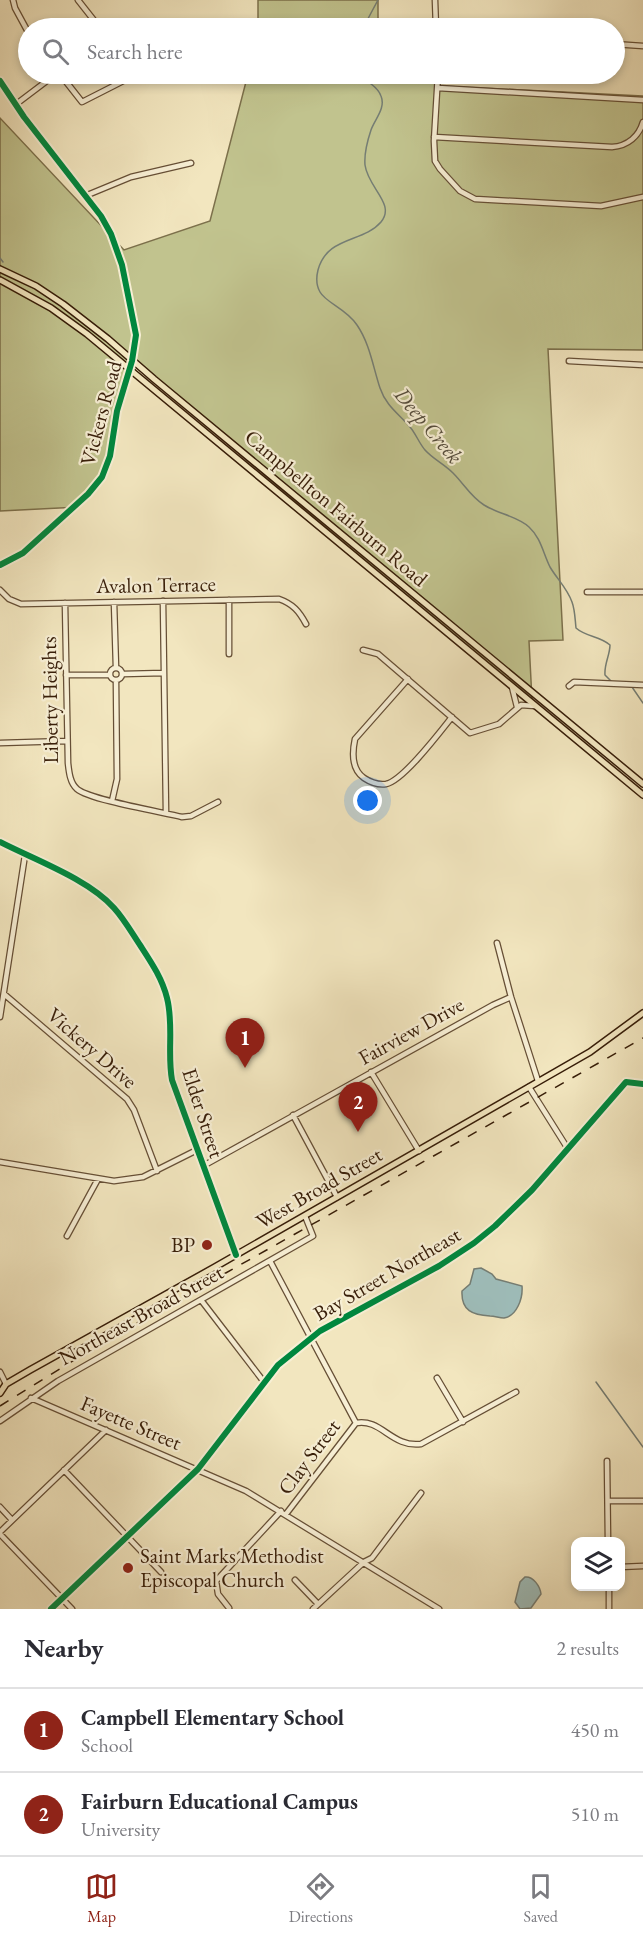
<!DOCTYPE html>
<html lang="en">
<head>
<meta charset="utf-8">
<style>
	body { margin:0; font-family:"EB Garamond",serif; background:#f2f2f3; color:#2b2b33 }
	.controls { position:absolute; right:18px; bottom:18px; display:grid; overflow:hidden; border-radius:12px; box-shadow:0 3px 9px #0003 }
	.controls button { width:54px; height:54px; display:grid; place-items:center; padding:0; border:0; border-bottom:2px solid #e1e1e2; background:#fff; color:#2b2b33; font:30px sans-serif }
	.you { position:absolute; left:368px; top:801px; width:21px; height:21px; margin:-15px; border:4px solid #fff; border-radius:50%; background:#1a73e8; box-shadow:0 0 0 9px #1a73e833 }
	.badge { display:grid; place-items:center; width:39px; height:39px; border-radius:50%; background:#8f2418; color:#fff; font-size:20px; font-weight:700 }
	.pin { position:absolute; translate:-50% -50px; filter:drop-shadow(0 2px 3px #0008) }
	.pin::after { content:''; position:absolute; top:32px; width:21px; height:18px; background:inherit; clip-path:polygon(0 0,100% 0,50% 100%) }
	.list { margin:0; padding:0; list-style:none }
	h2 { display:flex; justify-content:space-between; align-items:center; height:78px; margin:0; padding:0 24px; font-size:26px }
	h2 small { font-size:20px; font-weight:400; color:#7c7c81 }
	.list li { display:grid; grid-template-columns:39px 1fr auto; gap:18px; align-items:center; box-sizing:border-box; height:84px; padding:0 24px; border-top:2px solid #e1e1e2 }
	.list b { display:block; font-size:22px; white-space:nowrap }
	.list p { margin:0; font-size:20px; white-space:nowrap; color:#7c7c81 }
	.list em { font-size:20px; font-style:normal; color:#7c7c81 }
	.icon { flex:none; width:33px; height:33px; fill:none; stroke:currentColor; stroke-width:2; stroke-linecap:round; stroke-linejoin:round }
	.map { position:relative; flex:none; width:643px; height:1609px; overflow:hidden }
	.search { position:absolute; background:#fff; box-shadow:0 3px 9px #0003; left:18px; right:18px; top:18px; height:66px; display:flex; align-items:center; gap:15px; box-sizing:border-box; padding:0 21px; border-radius:33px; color:#7c7c81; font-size:22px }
	.sheet { height:246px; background:#fff }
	nav { display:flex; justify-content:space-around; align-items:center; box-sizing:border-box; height:84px; border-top:2px solid #e1e1e2; background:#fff; font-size:16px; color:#7c7c81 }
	nav a { display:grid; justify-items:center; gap:3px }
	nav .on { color:#8f2418 }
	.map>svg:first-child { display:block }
</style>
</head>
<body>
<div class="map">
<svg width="643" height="1609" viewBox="0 0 643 1609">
	<rect width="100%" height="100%" fill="#f2e6bf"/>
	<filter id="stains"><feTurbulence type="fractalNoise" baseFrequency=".00333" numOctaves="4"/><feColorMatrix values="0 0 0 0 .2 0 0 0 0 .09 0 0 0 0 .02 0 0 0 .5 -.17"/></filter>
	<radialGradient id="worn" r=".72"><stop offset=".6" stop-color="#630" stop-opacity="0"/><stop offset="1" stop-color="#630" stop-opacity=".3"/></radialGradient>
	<path fill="#c1c38e" stroke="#7c704b" stroke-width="1.5" d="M258,0h120v18l10,10h-130z
		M248,74h181l12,12 202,10v254l-95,-1 15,291 -34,1 3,59 -62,-50 -337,-287 -18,62 -5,42 -31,40 -79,4v-393l124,132 86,-29z"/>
	<path fill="#9ebdba" stroke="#757d73" stroke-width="1.5" d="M481,1268l11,6 4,5 26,7c1,12 -5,30 -18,32 -5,0 -9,-2 -14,-2 -17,-1 -29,-5 -28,-25l8,-7 4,-15z
		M525,1577c8,-1 15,9 16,17l-10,14 -11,1 -5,-7 5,-20z"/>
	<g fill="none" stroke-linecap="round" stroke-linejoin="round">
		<path stroke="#757d73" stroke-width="1.5" d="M363,28l15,-28
			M354,74c9,5 23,11 27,22 5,12 -6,23 -10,34 -4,12 -7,23 -6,35 3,23 31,39 16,57 -18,21 -54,14 -63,48 -2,8 -2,15 2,22 6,11 27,17 37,33 13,19 16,42 23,63 6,18 19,26 30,39 6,7 9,16 15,23 8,9 19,14 28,23 11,11 18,24 31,32 14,9 33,11 45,22 12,11 14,26 21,40 7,12 17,21 22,35 3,8 3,17 4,26 10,9 24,8 34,17 0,10 -6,19 -5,30l6,6
			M0,258l3,4
			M632,687l11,16
			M596,1382l47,65"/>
		<defs>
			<path id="minor" d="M13,0l2,8 13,24
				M78,0l22,28
				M435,0l1,28
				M614,44l29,2
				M60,74l22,28 55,-28
				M438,74l-4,67 1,20 5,8 20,22 15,8 126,7 42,-9
				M0,81l24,36 77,99 10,18 11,31 14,70 -4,26 -15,50 -7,45 -8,21 -14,17 -65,59 -23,12
				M438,88l205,12
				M15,105l41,-31
				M434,137l178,10c16,-1 27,-11 31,-25
				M85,196l46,-19 60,-14
				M569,361l74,4
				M0,590l9,9 12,5 258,-5c14,5 20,12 27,25
				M587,592h56
				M229,600v54
				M163,601l3,212
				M114,602l2,66
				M65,603l3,160c1,9 2,20 9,26 13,11 85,23 105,28l9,-1 27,-14
				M363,650l15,4 92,79 29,-9 22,-19 14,1
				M110 674a6 6 0 1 1 12 0a6 6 0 1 1-12 0Z
				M123,674l41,-1
				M66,675h44
				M408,679l-53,60c-3,14 -4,30 9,39 6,4 14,7 22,6 17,-3 54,-52 66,-67
				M569,686l5,-4 69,3
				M512,687l5,20
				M0,743l67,-2
				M112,801l5,-22 -1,-98
				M0,842c35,18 88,37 114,66 10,11 18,25 26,37 11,17 22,33 27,53 7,27 0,55 5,82l64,175
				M497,943l14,54 27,84
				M4,994l123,105 7,11 23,61
				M0,1017l25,-162
				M371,1072l48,79
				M529,1087l39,62
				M293,1115l44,82
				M0,1162l114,19 29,-4 54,-27
				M203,1166l290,-161 18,-8
				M67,1236l31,-57
				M270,1261l86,162
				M201,1300l63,82
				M0,1372l6,12
				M437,1378l26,44
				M31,1398l215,93 193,118
				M0,1421l58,-40 255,-145 -8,-20
				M356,1423c25,-5 36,25 65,21l95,-52
				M607,1461l1,81
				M64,1470l97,102
				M608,1501h35
				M0,1507l12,13
				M286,1514l70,-91
				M0,1532l106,-102
				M0,1534l72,75
				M620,1567l23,-1
				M295,1580l23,24
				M609,1586v23
				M229,1608l-11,-14 -2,-13 65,-70
				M51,1609l147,-140 80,-104 42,-34 119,-65 35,-23 21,-17 37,-36 94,-108 17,2
				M313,1609l51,-47 8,-4 49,-65"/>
			<path id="major" d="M0,269l36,17 27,18 45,35 46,40 489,405
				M0,280l51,28 36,26 556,461
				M0,1393l6,-9 24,-14 185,-103 375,-215 53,-39"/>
		</defs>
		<use href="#minor" stroke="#664f36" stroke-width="7"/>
		<use href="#major" stroke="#371d08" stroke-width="8"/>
		<use href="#minor" stroke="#f7efd5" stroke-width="4.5"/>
		<use href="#major" stroke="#f2e6bf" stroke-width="5"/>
		<path stroke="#371d08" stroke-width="1.5" stroke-dasharray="10 10" stroke-linecap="butt" d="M0,1406l105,-65 538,-303"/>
		<defs>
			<path id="cycleway" d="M0,81l24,36 77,99 10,18 11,31 14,70 -4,26 -15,50 -7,45 -8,21 -14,17 -65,59 -23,12
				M0,842c35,18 88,37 114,66 10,11 18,25 26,37 11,17 22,33 27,53 7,27 0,55 5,82l64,175
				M51,1609l147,-140 80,-104 42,-34 119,-65 35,-23 21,-17 37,-36 94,-108 17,2"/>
		</defs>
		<use href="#cycleway" stroke="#f7efd5" stroke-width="10"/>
		<use href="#cycleway" stroke="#00873e" stroke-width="6"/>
	</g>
	<g fill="#8f2418" stroke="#f7efd5" stroke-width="2">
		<circle cx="207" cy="1245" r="6"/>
		<circle cx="128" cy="1568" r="6"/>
	</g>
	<g text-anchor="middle" stroke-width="4.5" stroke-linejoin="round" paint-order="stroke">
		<g font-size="21" fill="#371d08" stroke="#f7efd5">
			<text transform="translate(101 413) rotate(-75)" y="7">Vickers Road</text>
			<text transform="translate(336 508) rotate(40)" y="7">Campbellton Fairburn Road</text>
			<text transform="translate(156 585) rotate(-1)" y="7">Avalon Terrace</text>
			<text transform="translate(50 700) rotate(-91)" y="7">Liberty Heights</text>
			<text transform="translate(411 1031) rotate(-29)" y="7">Fairview Drive</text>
			<text transform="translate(92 1048) rotate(41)" y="7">Vickery Drive</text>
			<text transform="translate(203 1113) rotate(72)" y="7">Elder Street</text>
			<text transform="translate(319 1188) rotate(-30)" y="7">West Broad Street</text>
			<text transform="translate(387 1274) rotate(-30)" y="7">Bay Street Northeast</text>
			<text transform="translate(141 1315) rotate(-29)" y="7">Northeast Broad Street</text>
			<text transform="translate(131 1423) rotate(23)" y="7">Fayette Street</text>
			<text transform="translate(309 1457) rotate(-53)" y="7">Clay Street</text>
		</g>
		<g font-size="21" fill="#371d08" stroke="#f7efd5" text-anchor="end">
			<text x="195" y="1252">BP</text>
			<text x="140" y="1563" text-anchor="start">Saint Marks Methodist<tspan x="140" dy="24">Episcopal Church</tspan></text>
		</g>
		<g font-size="22" font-style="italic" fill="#564d3d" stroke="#f7efd5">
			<text transform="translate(429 425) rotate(50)" y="8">Deep Creek</text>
		</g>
	</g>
	<rect width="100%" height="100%" filter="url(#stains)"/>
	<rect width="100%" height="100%" fill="url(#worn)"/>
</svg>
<div class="controls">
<button><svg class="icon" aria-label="layers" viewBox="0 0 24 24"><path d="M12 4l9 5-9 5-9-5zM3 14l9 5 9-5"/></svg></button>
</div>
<div class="you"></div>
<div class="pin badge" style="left:245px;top:1068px">1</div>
<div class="pin badge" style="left:358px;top:1132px">2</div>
<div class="search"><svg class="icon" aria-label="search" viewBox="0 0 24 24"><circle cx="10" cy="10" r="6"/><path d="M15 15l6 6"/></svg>Search here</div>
</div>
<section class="sheet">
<h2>Nearby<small>2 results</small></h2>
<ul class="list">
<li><span class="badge">1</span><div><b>Campbell Elementary School</b><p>School</p></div><em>450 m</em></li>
<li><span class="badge">2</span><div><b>Fairburn Educational Campus</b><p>University</p></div><em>510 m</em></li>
</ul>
</section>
<nav>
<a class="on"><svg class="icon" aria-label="map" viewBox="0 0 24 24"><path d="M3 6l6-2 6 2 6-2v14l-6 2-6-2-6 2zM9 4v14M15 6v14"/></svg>Map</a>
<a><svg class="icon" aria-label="directions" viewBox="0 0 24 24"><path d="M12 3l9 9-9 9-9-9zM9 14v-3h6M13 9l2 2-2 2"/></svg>Directions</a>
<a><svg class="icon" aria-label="saved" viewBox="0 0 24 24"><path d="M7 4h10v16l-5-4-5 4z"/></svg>Saved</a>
</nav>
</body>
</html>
